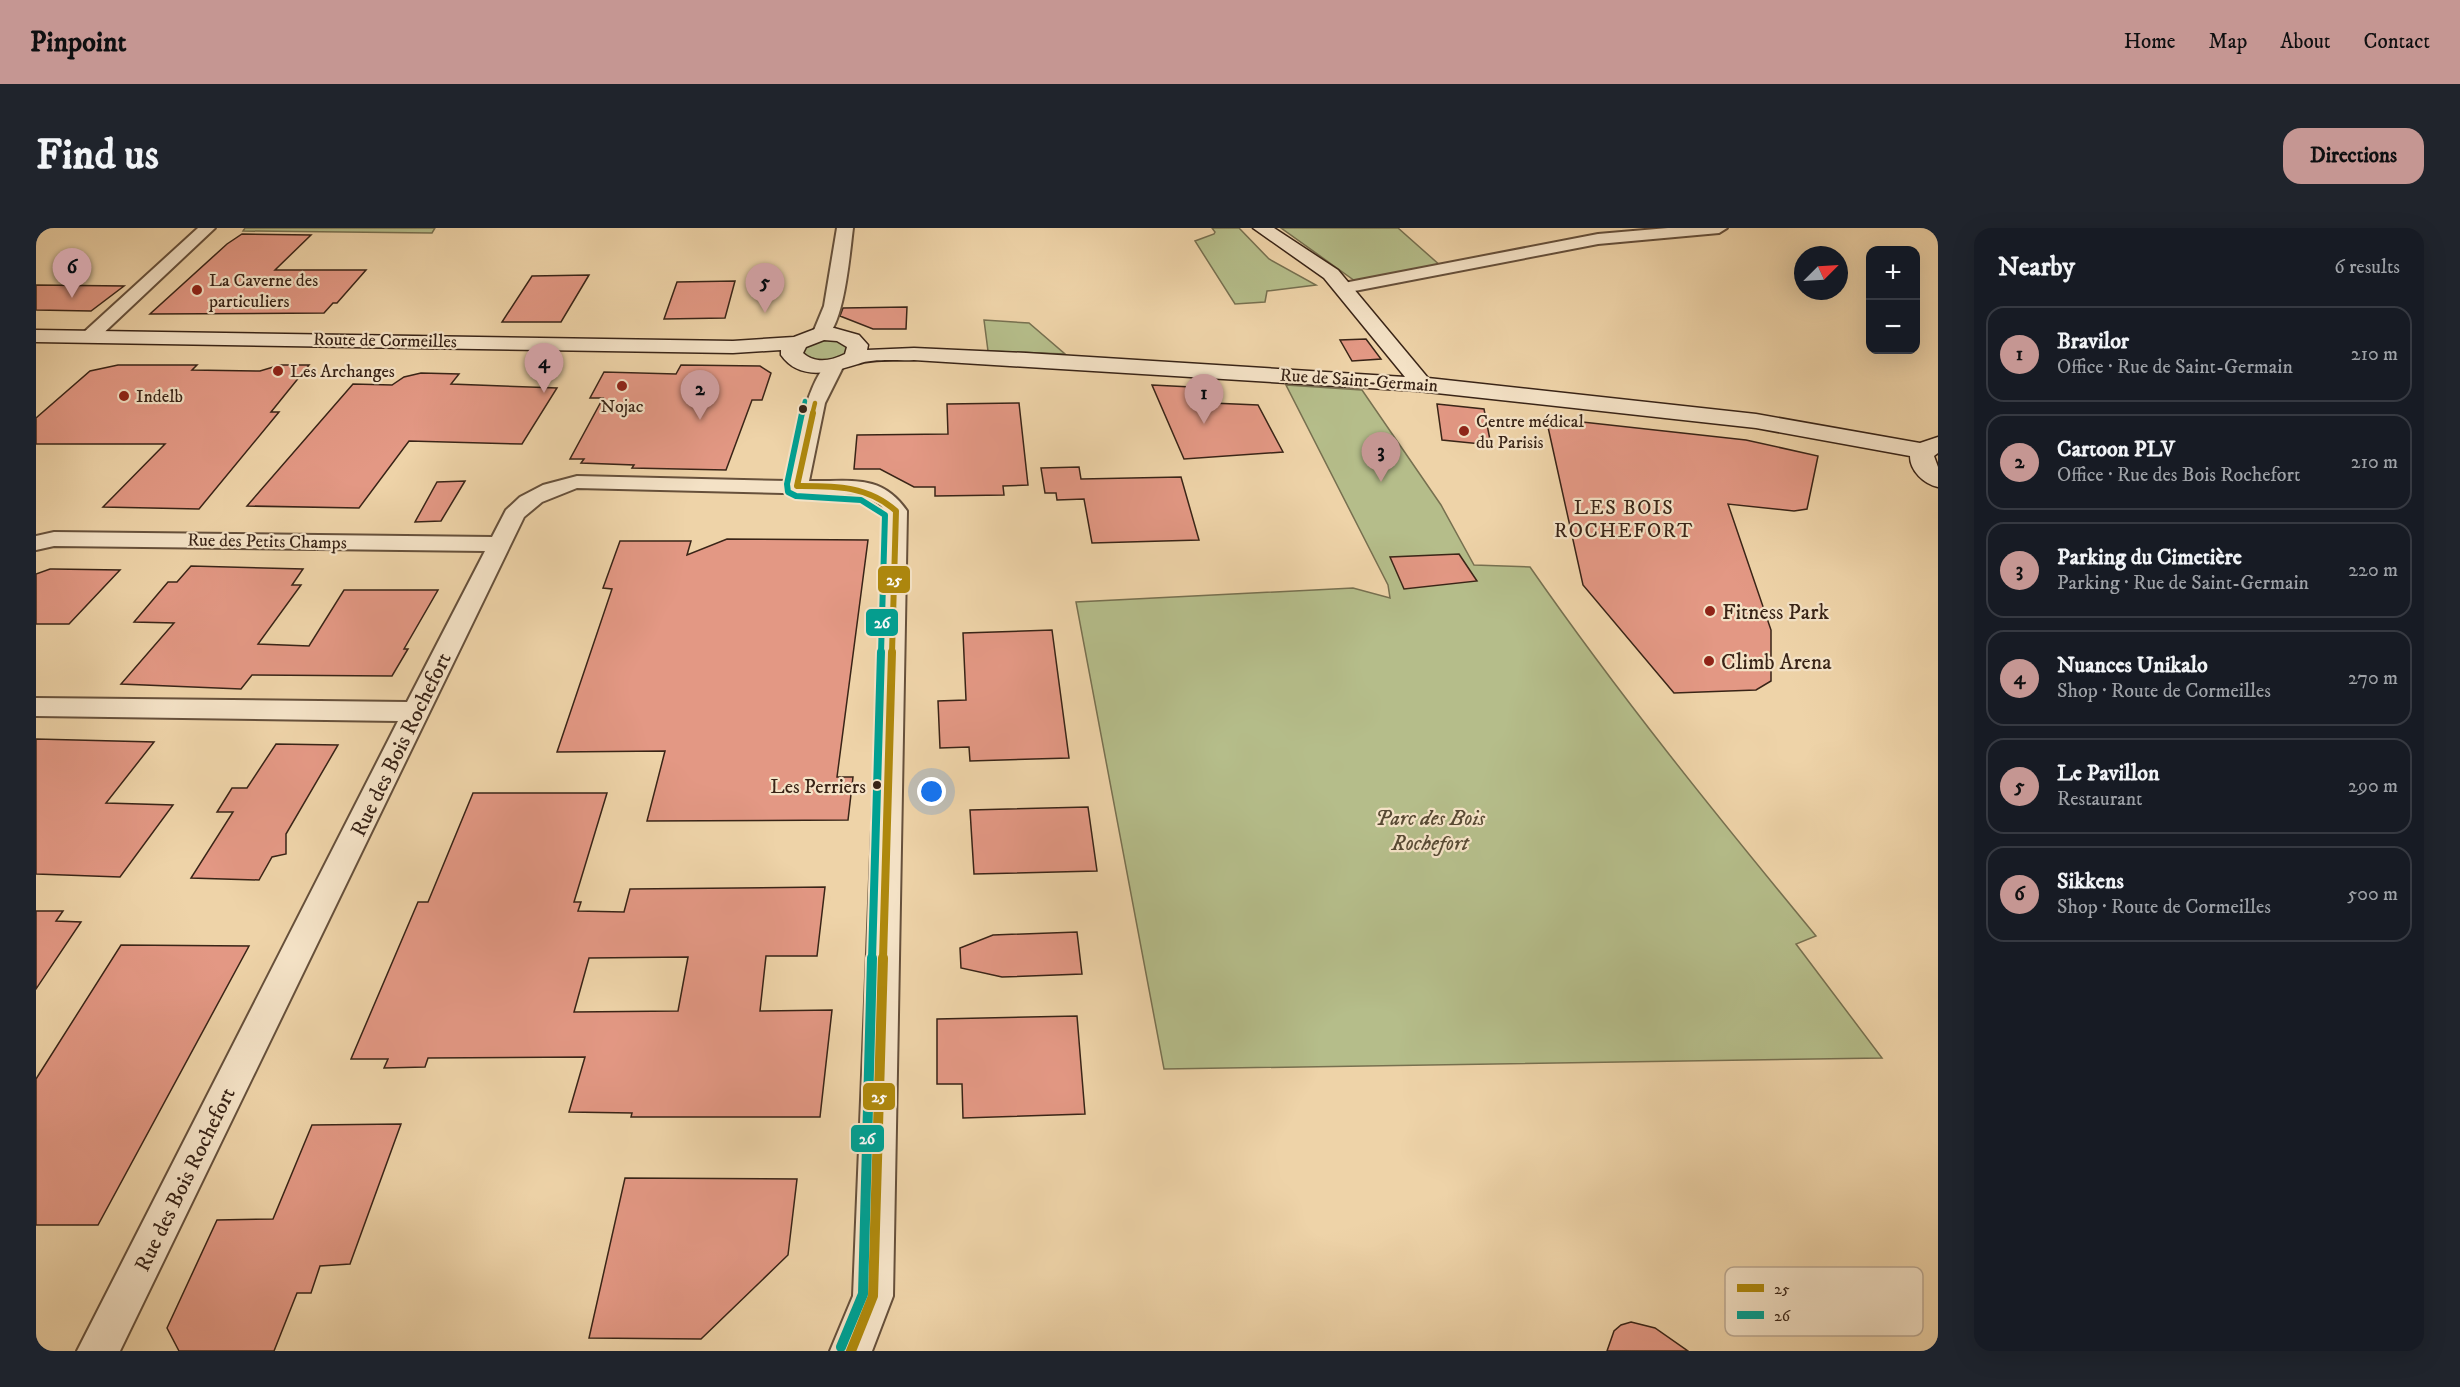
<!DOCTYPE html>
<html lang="en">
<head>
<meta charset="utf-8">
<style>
	body { margin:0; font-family:"IM FELL DW Pica",serif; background:#20242c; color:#f1f3f6 }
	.controls { position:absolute; right:18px; top:18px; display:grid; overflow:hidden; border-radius:12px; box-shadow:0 6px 24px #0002 }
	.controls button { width:54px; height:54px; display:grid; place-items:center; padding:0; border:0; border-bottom:2px solid #363941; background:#171b24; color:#f1f3f6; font:30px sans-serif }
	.compass { position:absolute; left:1758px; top:18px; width:54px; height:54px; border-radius:50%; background:#171b24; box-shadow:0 6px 24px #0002; rotate:66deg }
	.you { position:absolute; left:896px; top:564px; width:21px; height:21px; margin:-15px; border:4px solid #fff; border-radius:50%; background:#1a73e8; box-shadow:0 0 0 9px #1a73e833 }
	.badge { display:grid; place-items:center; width:39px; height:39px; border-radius:50%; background:#c59692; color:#111; font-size:20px; font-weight:700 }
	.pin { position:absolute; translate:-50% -50px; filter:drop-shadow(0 2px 3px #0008) }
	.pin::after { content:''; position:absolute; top:32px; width:21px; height:18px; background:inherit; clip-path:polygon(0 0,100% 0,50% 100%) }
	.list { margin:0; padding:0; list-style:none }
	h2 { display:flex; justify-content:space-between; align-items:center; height:78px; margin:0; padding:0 24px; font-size:26px }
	h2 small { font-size:20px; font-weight:400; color:#9ea1a6 }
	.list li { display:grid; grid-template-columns:39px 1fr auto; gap:18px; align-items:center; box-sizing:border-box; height:96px; margin:0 12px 12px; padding:0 12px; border:2px solid #363941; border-radius:18px }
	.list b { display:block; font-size:22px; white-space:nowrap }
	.list p { margin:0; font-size:20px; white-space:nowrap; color:#9ea1a6 }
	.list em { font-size:20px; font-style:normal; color:#9ea1a6 }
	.map { position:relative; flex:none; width:1902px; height:1123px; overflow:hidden; border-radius:18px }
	header { display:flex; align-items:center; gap:36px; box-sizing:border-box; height:84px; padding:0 30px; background:#c59692; color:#111 }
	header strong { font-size:28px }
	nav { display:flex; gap:33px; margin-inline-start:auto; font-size:21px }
	.intro { display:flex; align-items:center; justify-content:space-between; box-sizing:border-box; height:144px; padding:0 36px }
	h1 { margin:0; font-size:42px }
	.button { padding:15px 27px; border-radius:18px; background:#c59692; color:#111; font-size:21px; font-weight:700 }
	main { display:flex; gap:36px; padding:0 36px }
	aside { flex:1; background:#171b24; border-radius:18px; box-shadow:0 6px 24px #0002 }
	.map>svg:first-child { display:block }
</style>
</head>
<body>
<header>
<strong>Pinpoint</strong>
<nav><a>Home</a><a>Map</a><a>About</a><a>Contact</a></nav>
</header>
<div class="intro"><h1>Find us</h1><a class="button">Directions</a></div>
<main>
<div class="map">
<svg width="1902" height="1123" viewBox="0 0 1902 1123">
	<rect width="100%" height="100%" fill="#eed3a8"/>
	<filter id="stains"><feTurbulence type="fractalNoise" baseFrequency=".00333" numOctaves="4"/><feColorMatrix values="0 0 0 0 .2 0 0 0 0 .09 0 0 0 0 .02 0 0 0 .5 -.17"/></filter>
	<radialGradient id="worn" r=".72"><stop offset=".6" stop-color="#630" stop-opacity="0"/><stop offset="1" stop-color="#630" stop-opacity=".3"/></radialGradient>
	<path fill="#b5bd8a" stroke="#777050" stroke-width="1.5" d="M209,0h190l-3,5 -189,-2z
		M1176,0h27l30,31 47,26 -49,6 -2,11 -30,2 -40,-63 19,-7 1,-2z
		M1245,0h117l44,39 -87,14z
		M948,92l45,3 36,31 -77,-3z
		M786,111l16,1 10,6 -1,8c-15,9 -29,8 -45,0l1,-7z
		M1250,157l76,5 79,115 33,60 56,2c89,128 187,249 286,369l-20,8 86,114 -718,11 -88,-467 277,-14 37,10 -2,-13z"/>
	<path fill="#e39884" stroke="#392417" stroke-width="1.5" fill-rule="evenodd" d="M206,6l69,1 -36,35h91l-29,33h-4l-9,10 -174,1 77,-70z
		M553,47l-28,47h-59l30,-46z
		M699,53l-10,37 -61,1 13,-37z
		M0,57l88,1 -33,25 -55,-1z
		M871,79l-1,22h-33l-33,-13 3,-8z
		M1330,111l15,20 -29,2 -12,-21z
		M82,137h79l-5,5 68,1 20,-6h29l-38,47h8l-80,97 -96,-2 62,-63h-129v-26l54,-47z
		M645,137l79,1 11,7 -9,27h-10l-26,70 -94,-2 2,-3 -53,-2 3,-4h-14l33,-61h-13l14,-26 72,2z
		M385,145l38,1 -8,10 106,4 -35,56 -113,-3 -50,67 -112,-2 106,-122 39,1 12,-8z
		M1116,157l59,3 1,15 46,2 25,47 -99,7z
		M983,175l9,82 -25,1 1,9 -69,1v-9h-21l-34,-18h-26l3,-34 91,-1 -1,-30z
		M1401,176l47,5 7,36 -49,-5z
		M1510,190l200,22 72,16 -11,53 -13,2 -66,-7 43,126v51l-15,9 -82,3 -91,-108z
		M1043,239l2,12 100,-2 18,63 -107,3 -8,-44 -27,1 -1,-7h-11l-4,-25z
		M429,253l-24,40 -26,1 22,-40z
		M691,311l141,1 -31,237h16l-5,43 -201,1 18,-70 -108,1 55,-163 -9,-1 17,-47h71l-4,14z
		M1423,326l18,27 -73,8 -14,-32z
		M155,338l112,3 -11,16h9l-43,59 51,2 35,-56h94l-34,59h4l-16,27 -140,-1 -11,14 -120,-5 53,-61 -40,-1 34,-40h9z
		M14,341h3l67,1 -51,54h-33v-50z
		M1016,402l17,128 -99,3 -1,-14 -29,1 -2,-47 28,-1 -3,-67z
		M0,511l118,3 -48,61 67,2 -53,72 -84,-3z
		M240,516l62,1 -52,89v20l-14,3 -13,23 -68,-2 42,-66h-16l15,-24h15z
		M437,565h134l-33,109h7l-3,9 46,1 6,-23 195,-2 -8,69h-51l-6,55 72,-1 -12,107h-189l1,-4 -63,-1 16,-55 -157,1 -3,9 -41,1 4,-9h-37l67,-157h10zM652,729l-10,54 -104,1 15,-54z
		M1052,579l9,64 -123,3 -4,-64z
		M0,683h27l-7,10 25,1 -45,67z
		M1041,704l5,42 -80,3 -41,-9 -1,-20 33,-13z
		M85,717l128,1 -151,279h-62v-146z
		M1041,788l8,98 -122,4 -1,-34h-25v-65z
		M365,896l-51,140 -30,2 -9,27h-14l-23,58h-95l-12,-23 50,-108 56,-1 39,-94z
		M589,950l172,1 -9,76 -87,84 -112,-1z
		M1595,1094l24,6 33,23h-81l7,-20 7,-6z"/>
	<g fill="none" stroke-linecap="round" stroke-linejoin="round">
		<defs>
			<path id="street" d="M162,0h17l-120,113h-12l-3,-4 3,-4z
				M801,0h16c-3,22 -9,107 -32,112l-9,-5 12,-29z
				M1632,0h59l-8,5 -121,11 -254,49 -8,-5 8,-5 254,-49z
				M799,131l9,6 -19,38 -16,78c41,1 72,-8 98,30l-14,785 -21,55h-42l23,-55 32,-785 -6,-8 -14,-8 -288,-7 -35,14 -18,15 -404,834h-43l321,-630 -362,-5v-18l371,4 78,-151 -431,-5 -18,4v-14l18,-4 438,5 14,-27 14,-13 23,-12 34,-9 211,5c5,-25 21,-115 47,-122z"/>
			<path id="secondary" d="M1217,0h21l64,42 90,108 328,36 164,29 18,-6v16l-4,3 4,11v20c-14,-3 -28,-16 -28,-31l-154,-28 -338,-37 -504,-31c-17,1 -40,-2 -56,4 -26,8 -58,18 -77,-9v-5l-48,3 -697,-11v-12l697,11 61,-4 21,-8 19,-1 25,7 9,10 -1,5 47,-2 112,5 379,24 -81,-99zM788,112l13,1 10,6 -2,7c-14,7 -30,10 -42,-1l3,-6z"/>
		</defs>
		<use href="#street" stroke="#66503b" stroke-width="4"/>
		<use href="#secondary" stroke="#392417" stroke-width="3"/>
		<use href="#street" fill="#f4e2c6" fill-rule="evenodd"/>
		<use href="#secondary" fill="#f4e2c6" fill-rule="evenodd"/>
		<defs>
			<path id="bus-1-far3" d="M776,187l3,-12"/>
			<path id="bus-1-far2" d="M777,185l-16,73c37,0 70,-1 99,25l-4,142"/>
			<path id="bus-1-far1" d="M847,731l9,-307"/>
			<path id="bus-1" d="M815,1123l22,-55 10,-338"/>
			<path id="bus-2-far3" d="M766,187l3,-14"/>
			<path id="bus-2-far2" d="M766,185l-15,71 1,8 8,4 65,4 24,15 -4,138"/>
			<path id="bus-2-far1" d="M836,731l9,-307"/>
			<path id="bus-2" d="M805,1119l22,-53 9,-336"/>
		</defs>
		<use href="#bus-1-far3" stroke="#f4e2c6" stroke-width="8"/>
		<use href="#bus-1-far2" stroke="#f4e2c6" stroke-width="10"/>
		<use href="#bus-1-far1" stroke="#f4e2c6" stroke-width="12"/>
		<use href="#bus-1" stroke="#f4e2c6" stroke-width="14"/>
		<use href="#bus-2-far3" stroke="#f4e2c6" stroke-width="8"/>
		<use href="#bus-2-far2" stroke="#f4e2c6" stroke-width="10"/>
		<use href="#bus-2-far1" stroke="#f4e2c6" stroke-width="12"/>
		<use href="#bus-2" stroke="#f4e2c6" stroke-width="14"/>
		<use href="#bus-1-far3" stroke="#ae880d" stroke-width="4.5"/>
		<use href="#bus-1-far2" stroke="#ae880d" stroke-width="6"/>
		<use href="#bus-1-far1" stroke="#ae880d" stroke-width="8"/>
		<use href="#bus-1" stroke="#ae880d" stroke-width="10"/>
		<use href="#bus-2-far3" stroke="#00a092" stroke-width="4.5"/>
		<use href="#bus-2-far2" stroke="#00a092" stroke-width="6"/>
		<use href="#bus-2-far1" stroke="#00a092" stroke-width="8"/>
		<use href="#bus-2" stroke="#00a092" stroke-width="10"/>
	</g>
	<g fill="#8f2418" stroke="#f4e2c6" stroke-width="2">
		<circle cx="161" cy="62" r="6"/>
		<circle cx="242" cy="143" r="6"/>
		<circle cx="586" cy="158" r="6"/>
		<circle cx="88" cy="168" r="6"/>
		<circle cx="1428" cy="203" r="6"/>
		<circle cx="1674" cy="383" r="6"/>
		<circle cx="1673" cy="433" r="6"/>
	</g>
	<g fill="#392417" stroke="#f4e2c6" stroke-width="2">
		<circle cx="767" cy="181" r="5"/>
		<circle cx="841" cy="557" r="5"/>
	</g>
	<g text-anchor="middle" stroke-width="4.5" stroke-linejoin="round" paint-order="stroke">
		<g font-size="18" fill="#392417" stroke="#f4e2c6" text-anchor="start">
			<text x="173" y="58">La Caverne des<tspan x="173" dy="21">particuliers</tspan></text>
			<text x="254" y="149">Les Archanges</text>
			<text x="100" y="174">Indelb</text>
			<text x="586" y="184" text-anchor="middle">Nojac</text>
			<text x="1440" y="199">Centre médical<tspan x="1440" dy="21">du Parisis</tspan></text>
		</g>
		<g font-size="18" fill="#392417" stroke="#f4e2c6">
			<text transform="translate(349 112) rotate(1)" y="6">Route de Cormeilles</text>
			<text transform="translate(1323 152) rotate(4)" y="6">Rue de Saint-Germain</text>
			<text transform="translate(231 313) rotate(1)" y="6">Rue des Petits Champs</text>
		</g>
		<g font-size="20" letter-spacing="1.5" fill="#392417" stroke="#f4e2c6">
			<text x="1588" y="286">LES BOIS<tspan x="1588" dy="23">ROCHEFORT</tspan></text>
		</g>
		<g font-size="20" fill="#392417" stroke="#f4e2c6" text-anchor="end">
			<text x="830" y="565">Les Perriers</text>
		</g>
		<g font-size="22" fill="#392417" stroke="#f4e2c6" text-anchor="start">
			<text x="1686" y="391">Fitness Park</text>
			<text x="1685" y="441">Climb Arena</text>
		</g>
		<g font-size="22" fill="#392417" stroke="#f4e2c6">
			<text transform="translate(364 516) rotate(-64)" y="8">Rue des Bois Rochefort</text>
			<text transform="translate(148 951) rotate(-64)" y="8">Rue des Bois Rochefort</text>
		</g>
		<g font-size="22" font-style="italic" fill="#584a34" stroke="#f4e2c6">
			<text x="1394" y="597">Parc des Bois<tspan x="1394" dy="25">Rochefort</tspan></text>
		</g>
	</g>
	<rect x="1689" y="1039" width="198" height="69" rx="9" fill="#f4e2c6" stroke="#bca992" stroke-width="1.5"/>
	<rect x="1701" y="1056" width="27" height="8" fill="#ae880d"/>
	<rect x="1701" y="1083" width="27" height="8" fill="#00a092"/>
	<g font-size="16" fill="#392417">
		<text x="1738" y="1066">25</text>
		<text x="1738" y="1093">26</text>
	</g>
	<g stroke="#f4e2c6" stroke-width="2">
		<rect x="841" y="337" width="34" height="29" rx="6" fill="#ae880d"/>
		<rect x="829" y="380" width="34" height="29" rx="6" fill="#00a092"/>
		<rect x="826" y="854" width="34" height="29" rx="6" fill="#ae880d"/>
		<rect x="814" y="896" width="35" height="29" rx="6" fill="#00a092"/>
	</g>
	<g font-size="16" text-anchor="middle" font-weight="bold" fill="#fff">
		<text x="858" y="357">25</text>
		<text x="846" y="400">26</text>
		<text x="843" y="874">25</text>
		<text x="831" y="916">26</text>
	</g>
	<rect width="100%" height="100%" filter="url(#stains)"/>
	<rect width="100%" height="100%" fill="url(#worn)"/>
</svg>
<div class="controls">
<button>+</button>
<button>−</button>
</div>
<svg class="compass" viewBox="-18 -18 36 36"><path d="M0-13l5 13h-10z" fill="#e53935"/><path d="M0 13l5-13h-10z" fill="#9ea1a6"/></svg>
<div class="you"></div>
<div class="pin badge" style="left:1168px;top:196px">1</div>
<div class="pin badge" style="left:664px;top:192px">2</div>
<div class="pin badge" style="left:1345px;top:254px">3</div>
<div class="pin badge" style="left:508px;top:165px">4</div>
<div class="pin badge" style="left:729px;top:85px">5</div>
<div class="pin badge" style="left:36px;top:70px">6</div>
</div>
<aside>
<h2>Nearby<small>6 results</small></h2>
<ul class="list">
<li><span class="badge">1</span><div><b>Bravilor</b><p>Office · Rue de Saint-Germain</p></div><em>210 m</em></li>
<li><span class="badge">2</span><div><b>Cartoon PLV</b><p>Office · Rue des Bois Rochefort</p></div><em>210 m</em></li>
<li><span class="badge">3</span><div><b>Parking du Cimetière</b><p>Parking · Rue de Saint-Germain</p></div><em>220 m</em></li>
<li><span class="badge">4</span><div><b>Nuances Unikalo</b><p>Shop · Route de Cormeilles</p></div><em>270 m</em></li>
<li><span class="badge">5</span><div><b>Le Pavillon</b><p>Restaurant</p></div><em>290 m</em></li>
<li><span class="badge">6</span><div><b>Sikkens</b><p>Shop · Route de Cormeilles</p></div><em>500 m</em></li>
</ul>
</aside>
</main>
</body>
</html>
